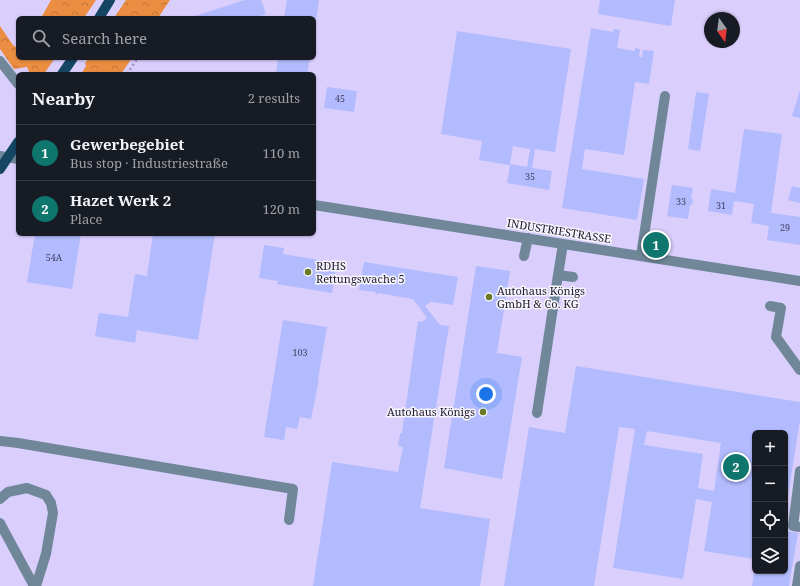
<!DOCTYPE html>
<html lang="en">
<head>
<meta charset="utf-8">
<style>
	body { margin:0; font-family:"Noto Serif",serif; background:#242831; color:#f1f3f6 }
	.controls { position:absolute; right:12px; bottom:12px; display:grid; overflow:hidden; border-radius:6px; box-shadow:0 1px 3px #0004 }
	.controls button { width:36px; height:36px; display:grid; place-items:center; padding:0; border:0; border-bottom:1px solid #363941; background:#171b24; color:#f1f3f6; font:20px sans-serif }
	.compass { position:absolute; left:704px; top:12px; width:36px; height:36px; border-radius:50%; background:#171b24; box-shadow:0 1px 3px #0004; rotate:166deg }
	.you { position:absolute; left:486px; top:394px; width:14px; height:14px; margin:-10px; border:3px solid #fff; border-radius:50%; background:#1a73e8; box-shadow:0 0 0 6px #1a73e833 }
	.badge { display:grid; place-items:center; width:26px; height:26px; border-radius:50%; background:#0f766e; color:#fff; font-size:13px; font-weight:700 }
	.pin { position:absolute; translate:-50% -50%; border:2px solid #fff; box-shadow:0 1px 4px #0006 }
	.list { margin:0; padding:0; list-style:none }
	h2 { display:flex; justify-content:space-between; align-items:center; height:52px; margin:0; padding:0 16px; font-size:17px }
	h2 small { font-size:13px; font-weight:400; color:#9ea1a6 }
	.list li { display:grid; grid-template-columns:26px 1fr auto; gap:12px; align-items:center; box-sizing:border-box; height:56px; padding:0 16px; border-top:1px solid #363941 }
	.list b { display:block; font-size:15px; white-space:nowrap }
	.list p { margin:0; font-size:13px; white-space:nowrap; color:#9ea1a6 }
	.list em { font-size:13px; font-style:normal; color:#9ea1a6 }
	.icon { flex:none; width:22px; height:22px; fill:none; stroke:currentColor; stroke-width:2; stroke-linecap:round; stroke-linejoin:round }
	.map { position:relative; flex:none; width:800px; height:586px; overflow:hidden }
	.search { position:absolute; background:#171b24; box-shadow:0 1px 3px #0004; left:16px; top:16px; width:300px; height:44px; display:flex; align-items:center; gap:10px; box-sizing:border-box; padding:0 14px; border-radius:6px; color:#9ea1a6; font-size:15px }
	.panel { position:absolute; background:#171b24; box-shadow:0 1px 3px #0004; left:16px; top:72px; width:300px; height:164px; border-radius:6px }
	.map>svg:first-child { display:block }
</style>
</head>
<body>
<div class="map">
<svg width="800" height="586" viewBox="0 0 800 586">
	<defs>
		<pattern id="forest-crowns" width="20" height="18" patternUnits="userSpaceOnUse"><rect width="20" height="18" fill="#eb8e42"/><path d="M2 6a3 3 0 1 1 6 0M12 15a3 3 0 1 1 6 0" fill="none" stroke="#be7338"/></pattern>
	</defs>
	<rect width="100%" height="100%" fill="#dacefd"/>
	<path fill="url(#forest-crowns)" d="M51,0h45l-12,18h-43z
		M126,0h44l-12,18h-44z
		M0,26l13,19 5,4v9h37l-11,16h-14l-3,-7 -13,2 -14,-20z
		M89,58h43l-11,16h-40l5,-8 -1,-3z"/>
	<path fill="#b1bbfe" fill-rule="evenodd" d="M245,0h16l5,14 -12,4h-65z
		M287,0h32l-4,29h-1v-11h-30z
		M600,0h75l-4,26 -73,-12z
		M591,28l22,4 1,-3 6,1 -3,18 18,3v-3l5,1 -1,8h3l1,-7 11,1 -5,33 -14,-2 -11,73 -39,-6 -3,20 62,10 -7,41 -75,-12z
		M457,31l114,18 -16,103 -20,-3 -3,19 20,3 -3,19 -42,-7 3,-18 -31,-5 3,-19 -41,-7zM513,146l17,3 -3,18 -17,-3z
		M278,58h32l-3,16h-31z
		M327,87l30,4 -3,21 -30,-4z
		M800,90v28l-8,-2z
		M696,92l13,2 -9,57 -12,-2z
		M744,129l38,5 -11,79 29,4v28l-33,-5 2,-14 -18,-3 3,-19 -20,-3 -2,14 -24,-4 3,-22 24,4z
		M672,185l21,3 -2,11h2l-1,6h-2l-2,14 -21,-3z
		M792,186l8,2v15l-12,-3z
		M35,234h46l-9,55 -45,-7z
		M153,234h62l-17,106 -61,-10 -2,13 -40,-7 4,-23 29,4 7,-43 12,2z
		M264,245l20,3 -1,6 54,9 -5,30 -55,-9 1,-3 -19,-3z
		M364,262l94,15 -5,28 -22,-3 -6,4 15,19 9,1 -29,182 70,11 -10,67h-167l19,-124 66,10 5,-25 -5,-1 2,-12 2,-1 16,-112 4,1 5,-4 -14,-19 -35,-6 -2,2 -1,-3 -16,-2z
		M476,266l34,5 -13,82 25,4 -20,122 -58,-11z
		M283,320l44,7 -9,52h1l-8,40 -11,-2 -3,12 -11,-2 -2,13 -20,-3z
		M576,366l224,36v18l-14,89h-1v-76h-30v126l-51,-8 8,-49 -16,-3 -13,80 -70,-11 22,-139 -16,-2 -25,159h-90l25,-159 36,6zM647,431l74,12 -7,48 -16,-3 5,-34 -59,-9z
		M785,531l13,2 -9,53h-37l2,-15h31z"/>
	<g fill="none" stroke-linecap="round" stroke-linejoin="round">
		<path stroke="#9c91b8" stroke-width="2.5" stroke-dasharray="2 3" stroke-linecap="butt" d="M127,74l10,-15"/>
		<path stroke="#6f8798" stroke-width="10" d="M0,61l18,23
			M0,156l18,3
			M314,205l486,76
			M563,244l-5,31 15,2
			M524,256l4,-18
			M641,256l24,-160
			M770,306l11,2 -5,29 24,33
			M537,413l21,-138
			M0,441l18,2 275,46 -4,31
			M800,471l-7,55 7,1
			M0,499l8,-7 19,-4 19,7 5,8 2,10 -7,41 -10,32
			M0,523l34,63
			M797,586l3,-20"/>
		<path stroke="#144662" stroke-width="10" d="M99,18l11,-18
			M62,74l11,-16"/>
		<path stroke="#144662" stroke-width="10" d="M0,169l18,-27"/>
	</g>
	<g fill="#6c7824" stroke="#f7f6fc" stroke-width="1.5">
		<circle cx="308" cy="272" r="4"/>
		<circle cx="489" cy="297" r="4"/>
		<circle cx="483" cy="412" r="4"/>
	</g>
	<g text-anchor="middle" stroke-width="3" stroke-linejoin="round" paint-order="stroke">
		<g font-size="9" fill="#434061">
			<text x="340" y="102">45</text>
			<text x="530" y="180">35</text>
			<text x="681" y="205">33</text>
			<text x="721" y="209">31</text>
			<text x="785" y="231">29</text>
			<text x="54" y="261">54A</text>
			<text x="300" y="356">103</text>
		</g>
		<g font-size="11" fill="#1e172d" stroke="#f7f6fc">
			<text transform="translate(559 231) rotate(9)" y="4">INDUSTRIESTRASSE</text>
		</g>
		<g font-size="11" fill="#1e172d" stroke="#f7f6fc" text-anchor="start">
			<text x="316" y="270">RDHS<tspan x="316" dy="13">Rettungswache 5</tspan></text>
			<text x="497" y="295">Autohaus Königs<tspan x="497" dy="13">GmbH &amp; Co. KG</tspan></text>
			<text x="475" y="416" text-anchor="end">Autohaus Königs</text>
		</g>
	</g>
</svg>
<div class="controls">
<button>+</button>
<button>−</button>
<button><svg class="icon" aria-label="locate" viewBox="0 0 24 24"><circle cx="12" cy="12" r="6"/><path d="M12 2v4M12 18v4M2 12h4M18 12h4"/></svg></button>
<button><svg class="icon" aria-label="layers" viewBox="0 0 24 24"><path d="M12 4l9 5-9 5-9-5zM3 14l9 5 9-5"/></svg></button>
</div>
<svg class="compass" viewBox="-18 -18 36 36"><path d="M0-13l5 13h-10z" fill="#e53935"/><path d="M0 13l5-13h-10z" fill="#9ea1a6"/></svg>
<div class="you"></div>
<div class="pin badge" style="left:656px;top:245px">1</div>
<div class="pin badge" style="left:736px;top:467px">2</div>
<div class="search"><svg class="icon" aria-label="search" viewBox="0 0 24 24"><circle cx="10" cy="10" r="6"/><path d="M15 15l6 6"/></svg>Search here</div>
<section class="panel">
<h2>Nearby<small>2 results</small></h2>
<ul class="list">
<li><span class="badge">1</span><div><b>Gewerbegebiet</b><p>Bus stop · Industriestraße</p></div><em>110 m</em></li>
<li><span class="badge">2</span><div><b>Hazet Werk 2</b><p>Place</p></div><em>120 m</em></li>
</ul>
</section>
</div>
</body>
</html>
